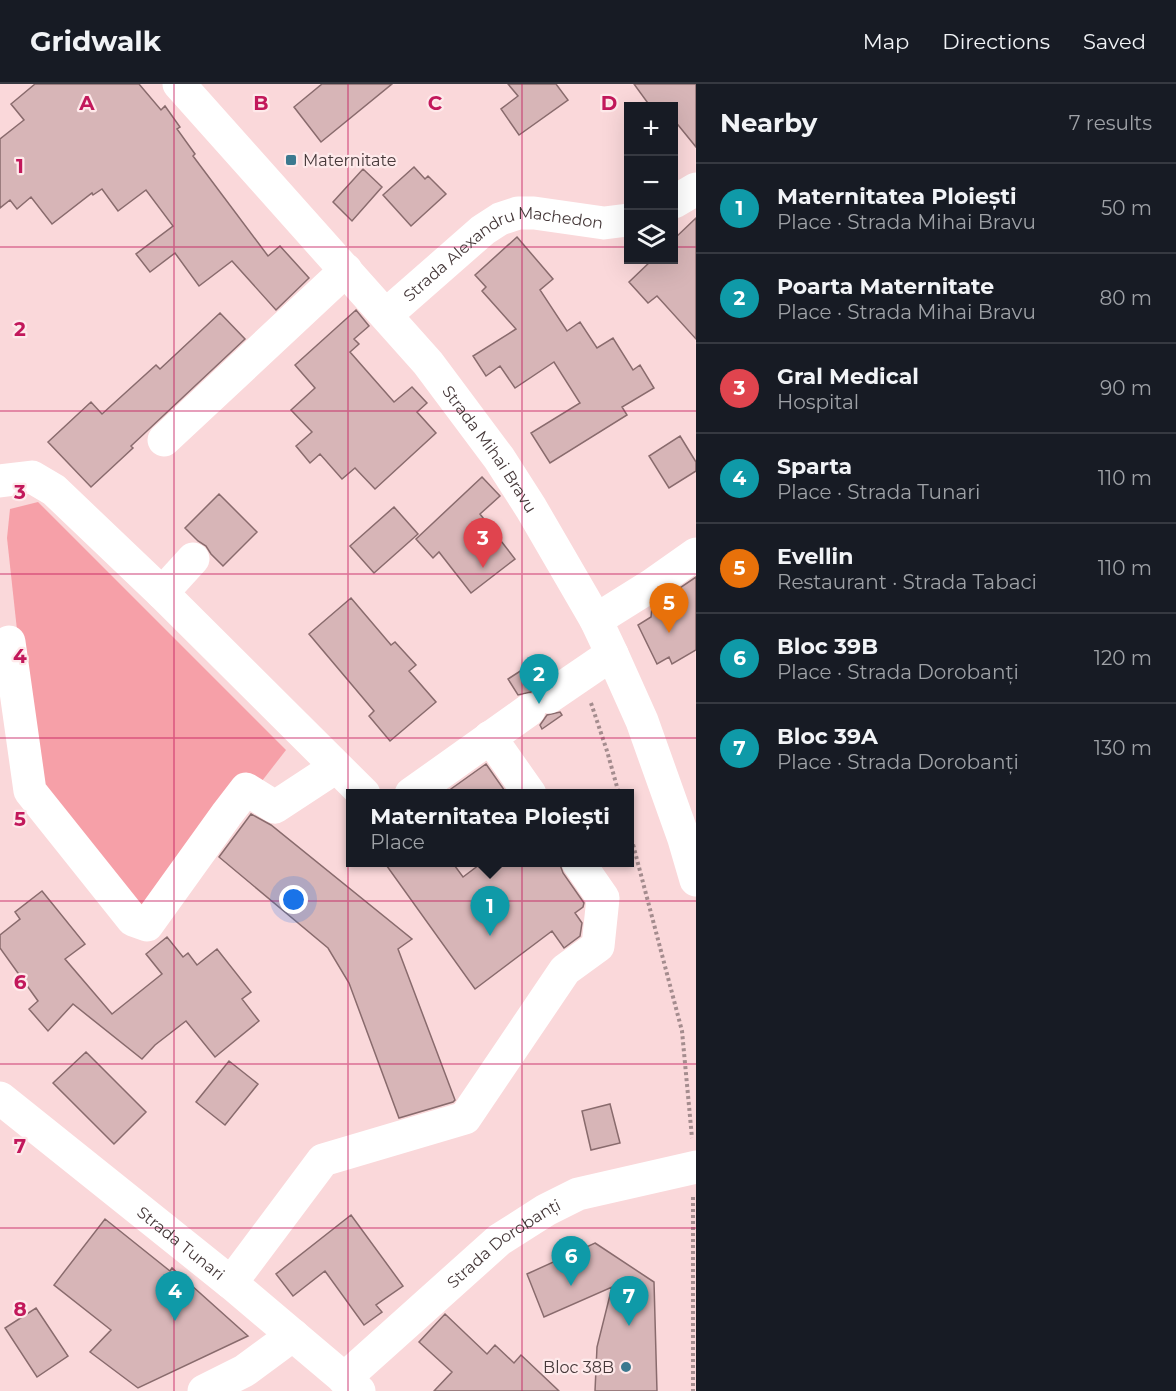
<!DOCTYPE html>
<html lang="en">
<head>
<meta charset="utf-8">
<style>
	body { margin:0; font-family:Montserrat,sans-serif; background:#242831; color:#f1f3f6 }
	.controls { position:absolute; right:18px; top:18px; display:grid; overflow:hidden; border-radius:0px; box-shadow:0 6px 24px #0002 }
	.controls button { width:54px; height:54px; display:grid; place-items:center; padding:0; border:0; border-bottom:2px solid #363941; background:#171b24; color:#f1f3f6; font:30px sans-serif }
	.you { position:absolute; left:294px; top:816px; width:21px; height:21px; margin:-15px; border:4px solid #fff; border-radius:50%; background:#1a73e8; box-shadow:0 0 0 9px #1a73e833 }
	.badge { display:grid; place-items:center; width:39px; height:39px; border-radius:50%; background:#1a73e8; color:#fff; font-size:20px; font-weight:700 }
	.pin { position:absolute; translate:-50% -50px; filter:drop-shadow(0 2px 3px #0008) }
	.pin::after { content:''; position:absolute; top:32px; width:21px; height:18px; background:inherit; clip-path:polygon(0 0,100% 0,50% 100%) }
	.popup { position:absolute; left:346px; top:705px; width:288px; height:78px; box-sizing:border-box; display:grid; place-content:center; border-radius:0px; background:#171b24; filter:drop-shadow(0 2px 4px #0005); font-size:20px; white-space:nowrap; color:#9ea1a6 }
	.popup b { font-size:22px; color:#f1f3f6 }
	.popup::after { content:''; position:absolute; left:50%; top:100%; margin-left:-12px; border:12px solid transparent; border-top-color:#171b24 }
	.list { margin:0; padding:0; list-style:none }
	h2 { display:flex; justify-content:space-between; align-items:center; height:78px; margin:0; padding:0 24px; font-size:26px }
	h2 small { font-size:20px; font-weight:400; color:#9ea1a6 }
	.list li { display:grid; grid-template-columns:39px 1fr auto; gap:18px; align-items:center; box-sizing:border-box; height:90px; padding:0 24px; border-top:2px solid #363941 }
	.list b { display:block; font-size:22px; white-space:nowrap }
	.list p { margin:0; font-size:20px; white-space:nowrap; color:#9ea1a6 }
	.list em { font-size:20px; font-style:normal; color:#9ea1a6 }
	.icon { flex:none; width:33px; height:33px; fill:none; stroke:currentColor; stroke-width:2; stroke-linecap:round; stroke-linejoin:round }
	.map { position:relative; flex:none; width:696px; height:1307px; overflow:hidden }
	header { display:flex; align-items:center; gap:36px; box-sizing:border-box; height:84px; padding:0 30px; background:#171b24; border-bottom:2px solid #363941 }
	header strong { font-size:28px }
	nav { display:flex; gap:33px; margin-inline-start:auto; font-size:21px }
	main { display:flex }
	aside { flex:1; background:#171b24 }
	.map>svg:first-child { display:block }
</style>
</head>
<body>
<header>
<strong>Gridwalk</strong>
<nav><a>Map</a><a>Directions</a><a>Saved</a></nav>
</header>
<main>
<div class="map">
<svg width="696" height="1307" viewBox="0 0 696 1307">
	<rect width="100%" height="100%" fill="#fad8da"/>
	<path fill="#f6a0a8" d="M38,418l248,248 -114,147 -33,18 -96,-126 -26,-159 -10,-92 3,-29z"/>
	<path fill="#d7b5b7" stroke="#896b6d" stroke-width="1.5" d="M35,0h104l22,26 4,-4 15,21 -3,2 18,25 -2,2 75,100 12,-10 29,32 -33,32 -44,-49 -33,25 -24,-33 -25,19 -14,-18 37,-28 -27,-36 -28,21 -16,-22 -9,6 -1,-2 -40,31 -21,-27 -14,12 -7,-9 -10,8v-69l24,-19 -13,-16z
		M322,0h70l-71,58 -27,-35z
		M508,0h48l12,16 -49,35 -18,-26 17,-13z
		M634,0h62v63l-22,-27v-14h-24z
		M414,83l11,12 3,-3 18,18 -35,32 -28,-31z
		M363,85l19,18 -30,34 -19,-19z
		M696,134v121l-39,-43 -9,7 -19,-21 23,-22h22v-21z
		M517,153l36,42 -13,11 27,41 13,-9 17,26 16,-10 20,32 7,-5 14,23 -32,19 5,8 -77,48 -19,-30 49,-30 -26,-41 -39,26 -15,-22 -14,10 -13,-20 43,-27 -34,-38 4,-4 -11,-12z
		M356,226l13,16 -15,13 5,5 -9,8 44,50 18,-15 15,16 -10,9 19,21 -61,56 -20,-21 -13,11 -22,-25 -10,9 -14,-17 16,-14 -21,-22 24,-22 -20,-23z
		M220,229l25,26 -114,107 2,2 -42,39 -43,-45 43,-40 11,12 54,-49 4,4z
		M680,352l16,26v9l-27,17 -20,-32z
		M482,393l18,19 -20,18 35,45 -44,34 -32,-41 -6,6 -17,-19z
		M219,410l38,38 -34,34 -12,-12 -5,-8 -8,-5 -13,-13z
		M394,423l24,27 -44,39 -24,-27z
		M696,493v73l-24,14 -3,-7 -12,7 -19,-39 13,-8 1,-10z
		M351,514l40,47 4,-3 21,23 -7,6 27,31 -46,39 -21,-25 5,-5 -65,-77z
		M528,582l11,15 -8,11 -13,3 -10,-16z
		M560,628l2,3 -20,14 -2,-4 7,-10z
		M486,680l21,30h-63z
		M251,730l20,11 141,114 -14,10 57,151 -2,2 -54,16 -50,-135 -21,-35 -109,-91z
		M384,778h68l11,15 20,-15h76l4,11 21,30 -1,4 -8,6 7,10 -2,13 -16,12 -12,-17 -77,58z
		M42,807l43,53 -20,15 47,55 50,-40 -16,-20 21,-17 16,20 5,-4 9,12 20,-16 34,43 -9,7 17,22 -44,36 -29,-36 -31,24 -13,14 -69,-55 -25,27 -19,-22 9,-8 -38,-53v-13l20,-16 -5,-7z
		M86,968l60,60 -32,32 -61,-61z
		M229,977l29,23 -33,41 -29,-23z
		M610,1020l10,39 -29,7 -9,-39z
		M351,1131l52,71 -27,19 6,7 -18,13 -39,-54 -32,25 -17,-22z
		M105,1135l65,52 2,-3 76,68 -110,52 -48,-36 21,-22 -57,-45z
		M595,1159l59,39 3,109h-62l2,-44 15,-60 -68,30 -17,-43z
		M36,1224l32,48 -31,21 -32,-49z
		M445,1230l42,40 8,-9 19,18 7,-8 38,36h-125l18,-19 -33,-30z"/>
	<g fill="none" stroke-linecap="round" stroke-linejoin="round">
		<path stroke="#a48c8e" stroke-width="4" stroke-dasharray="3 3" stroke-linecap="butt" d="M591,619l16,48 12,43
			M630,749l52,198 10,107
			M693,1113v194"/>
		<g stroke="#fff" stroke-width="33">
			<path d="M674,118l22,-13"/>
			<path id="s1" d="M386,231l97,-85 17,-11 18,-6h16l70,10 24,-3"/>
			<path d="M164,356l182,-170"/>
			<path d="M0,397l32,-4 22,13 108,103 202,201"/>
			<path d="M162,509l31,-34"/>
			<path d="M596,536l56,-35 44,-31"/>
			<path d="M9,558l21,149 103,129 14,5 79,-110 20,-26 29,18 61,-40"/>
			<path d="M549,613l63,-43"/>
			<path d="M490,653l40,57"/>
			<path d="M411,710l118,-84"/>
			<path id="s2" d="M0,1014l231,185 128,108"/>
			<path d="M231,1199l92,-123 142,-42 100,-148 33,-24 5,-48 -25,-36"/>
			<path id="s3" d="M344,1295l155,-139 47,-30 32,-16 118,-27"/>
			<path d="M204,1307l40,-20 49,-36"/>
		</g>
		<path stroke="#fff" stroke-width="33" id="s4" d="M179,0l249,279 71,95 32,50 65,112 16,34 30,67 42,118 12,41"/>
	</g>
	<path fill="none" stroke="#c2185b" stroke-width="1.5" stroke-opacity="0.55" d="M174,0v1307M348,0v1307M522,0v1307M0,163h628M674,163h22M0,327h696M0,490h696M0,654h696M0,817h696M0,980h696M0,1144h696"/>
	<g fill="#3b798f" stroke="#fee9ea" stroke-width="2">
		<rect x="285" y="70" width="12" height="12" rx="3"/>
		<circle cx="626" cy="1283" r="6"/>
	</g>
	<g text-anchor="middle" stroke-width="4.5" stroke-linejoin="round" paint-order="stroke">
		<g font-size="16" fill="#453839" stroke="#fee9ea" text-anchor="start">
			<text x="303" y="82">Maternitate</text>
			<text x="614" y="1289" text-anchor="end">Bloc 38B</text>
		</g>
		<g font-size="16" fill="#453839" stroke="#fee9ea">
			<text dy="6" stroke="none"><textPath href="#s1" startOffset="140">Strada Alexandru Machedon</textPath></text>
			<text dy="6" stroke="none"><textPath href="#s4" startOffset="480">Strada Mihai Bravu</textPath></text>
			<text dy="6" stroke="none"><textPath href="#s2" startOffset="232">Strada Tunari</textPath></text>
			<text dy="6" stroke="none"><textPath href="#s3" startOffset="210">Strada Dorobanți</textPath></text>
		</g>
	</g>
	<g font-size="20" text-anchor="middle" font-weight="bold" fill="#c2185b" stroke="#fee9ea" stroke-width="4.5" stroke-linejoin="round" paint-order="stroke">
		<text x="87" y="26">A</text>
		<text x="261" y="26">B</text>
		<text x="435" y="26">C</text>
		<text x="609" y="26">D</text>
		<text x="20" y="89">1</text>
		<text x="20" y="252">2</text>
		<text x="20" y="415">3</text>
		<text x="20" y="579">4</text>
		<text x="20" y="742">5</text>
		<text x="20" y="905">6</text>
		<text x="20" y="1069">7</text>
		<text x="20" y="1232">8</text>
	</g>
</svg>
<div class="controls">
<button>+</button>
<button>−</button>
<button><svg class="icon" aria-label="layers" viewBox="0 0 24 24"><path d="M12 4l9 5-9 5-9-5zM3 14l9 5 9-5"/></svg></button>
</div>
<div class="you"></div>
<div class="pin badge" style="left:490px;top:852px;background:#0f9aa8">1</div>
<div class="popup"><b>Maternitatea Ploiești</b>Place</div>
<div class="pin badge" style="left:539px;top:620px;background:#0f9aa8">2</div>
<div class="pin badge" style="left:483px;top:484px;background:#e0444e">3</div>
<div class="pin badge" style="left:175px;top:1237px;background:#0f9aa8">4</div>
<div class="pin badge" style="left:669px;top:549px;background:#e8710a">5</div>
<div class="pin badge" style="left:571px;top:1202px;background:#0f9aa8">6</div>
<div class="pin badge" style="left:629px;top:1242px;background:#0f9aa8">7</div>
</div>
<aside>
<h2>Nearby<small>7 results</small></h2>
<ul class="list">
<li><span class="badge" style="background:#0f9aa8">1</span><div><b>Maternitatea Ploiești</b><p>Place · Strada Mihai Bravu</p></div><em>50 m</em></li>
<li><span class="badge" style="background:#0f9aa8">2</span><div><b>Poarta Maternitate</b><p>Place · Strada Mihai Bravu</p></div><em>80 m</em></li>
<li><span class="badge" style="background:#e0444e">3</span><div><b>Gral Medical</b><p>Hospital</p></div><em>90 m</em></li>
<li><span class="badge" style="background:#0f9aa8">4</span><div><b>Sparta</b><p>Place · Strada Tunari</p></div><em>110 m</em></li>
<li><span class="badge" style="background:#e8710a">5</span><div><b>Evellin</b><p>Restaurant · Strada Tabaci</p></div><em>110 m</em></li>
<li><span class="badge" style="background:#0f9aa8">6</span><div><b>Bloc 39B</b><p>Place · Strada Dorobanți</p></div><em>120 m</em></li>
<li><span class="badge" style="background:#0f9aa8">7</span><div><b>Bloc 39A</b><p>Place · Strada Dorobanți</p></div><em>130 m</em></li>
</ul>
</aside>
</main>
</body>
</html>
